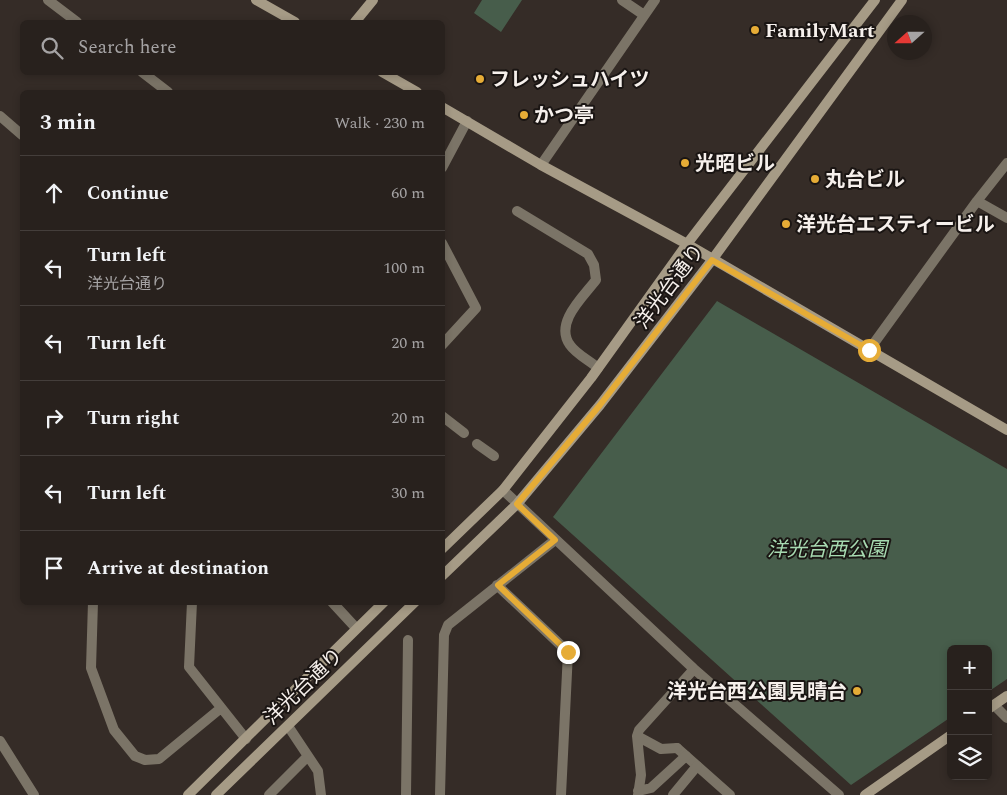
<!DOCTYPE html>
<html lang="en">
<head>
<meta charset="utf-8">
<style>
	body { margin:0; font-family:Spectral,"Noto Sans JP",serif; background:#302926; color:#f1f3f6 }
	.controls { position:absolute; right:15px; bottom:15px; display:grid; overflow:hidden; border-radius:8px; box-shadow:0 2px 8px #0003 }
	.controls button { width:45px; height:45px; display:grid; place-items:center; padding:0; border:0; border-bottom:1px solid #443e3b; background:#28211d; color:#f1f3f6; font:25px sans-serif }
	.compass { position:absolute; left:887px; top:15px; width:45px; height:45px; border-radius:50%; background:#28211d; box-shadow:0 2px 8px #0003; rotate:249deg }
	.stop { position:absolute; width:15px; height:15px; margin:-11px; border:4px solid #e6ac36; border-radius:50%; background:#fff }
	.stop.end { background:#e6ac36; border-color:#fff; box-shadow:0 1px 5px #0008 }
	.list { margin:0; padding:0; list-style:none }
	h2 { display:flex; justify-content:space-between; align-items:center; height:65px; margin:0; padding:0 20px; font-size:21px }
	h2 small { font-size:16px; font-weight:400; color:#a5a3a4 }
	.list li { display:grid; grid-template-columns:32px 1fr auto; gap:15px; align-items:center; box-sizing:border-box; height:75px; padding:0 20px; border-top:1px solid #443e3b }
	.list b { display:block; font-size:19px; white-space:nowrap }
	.list p { margin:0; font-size:16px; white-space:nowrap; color:#a5a3a4 }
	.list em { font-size:16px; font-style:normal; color:#a5a3a4 }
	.icon { flex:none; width:28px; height:28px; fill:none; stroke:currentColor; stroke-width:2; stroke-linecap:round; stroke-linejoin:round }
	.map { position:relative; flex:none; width:1007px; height:795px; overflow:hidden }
	.search { position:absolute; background:#28211d; box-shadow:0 2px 8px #0003; left:20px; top:20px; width:425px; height:55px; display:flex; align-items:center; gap:12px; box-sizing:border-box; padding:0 18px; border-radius:8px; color:#a5a3a4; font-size:19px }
	.panel { position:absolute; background:#28211d; box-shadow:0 2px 8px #0003; left:20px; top:90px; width:425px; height:515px; border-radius:8px }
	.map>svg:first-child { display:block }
</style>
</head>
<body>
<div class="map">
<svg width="1007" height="795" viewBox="0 0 1007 795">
	<rect width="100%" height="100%" fill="#352c27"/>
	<path fill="#475d4b" d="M482,0h40l-21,32 -27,-19z
		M717,301l290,168v210l-19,13v-43h-37v68l-100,68 -298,-268z"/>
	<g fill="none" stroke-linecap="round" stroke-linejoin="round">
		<path stroke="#7b7467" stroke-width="10" d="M48,0l29,22
			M142,72l26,20
			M0,116l22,19
			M442,168l25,-47
			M517,211l71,43 6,11 2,15c-13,17 -42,43 -26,65 6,9 20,16 28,23
			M442,243l34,65 -34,37
			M497,585l71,67 -7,143
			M93,602l-2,66 23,62 21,26 10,4 14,-1 62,-51
			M192,602l-3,65 57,72
			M332,602l24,26
			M288,726l30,45 3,24
			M0,741l34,54
			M677,748l53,47
			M269,795l39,-39
			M440,795l4,-160 4,-10 107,-85"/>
		<path stroke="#7b7467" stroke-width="10" d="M622,0l22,15
			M541,165l114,-165
			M977,201l30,17
			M869,350l108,-149 30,-38
			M442,416l22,17
			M477,444l17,12
			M503,490l191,179 145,126
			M994,705l13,13
			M637,736l24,13 16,-1
			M638,791l13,-3 35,-32
			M406,795l2,-155
			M638,795l3,-20 -4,-39 2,-6 55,-61
			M673,795l24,-29"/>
		<path stroke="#a69b86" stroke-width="10" d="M256,0l39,22
			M355,22l18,-22
			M382,72l35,20
			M442,107l99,58 146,79 320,186
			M442,549l61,-59 88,-112 96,-134 188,-244
			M442,576l75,-72 83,-99 112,-145 190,-260
			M988,709l19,-13
			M188,795l196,-193
			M216,795l199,-193
			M865,795l86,-60"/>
	</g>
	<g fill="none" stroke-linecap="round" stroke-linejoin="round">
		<path stroke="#e6ac36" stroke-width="6" d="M568,652l-70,-67 57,-45 -38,-36 83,-99 112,-145 157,90"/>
	</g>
	<g fill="#e6ac36" stroke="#1a1513" stroke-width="2">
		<circle cx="755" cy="30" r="5"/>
		<circle cx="480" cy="79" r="5"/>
		<circle cx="524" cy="115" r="5"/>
		<circle cx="685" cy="163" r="5"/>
		<circle cx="815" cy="179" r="5"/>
		<circle cx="786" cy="224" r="5"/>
		<circle cx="857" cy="691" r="5"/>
	</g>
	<g text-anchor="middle" stroke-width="4" stroke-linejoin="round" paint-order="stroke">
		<g font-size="20" font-weight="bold" fill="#f6f0ec" stroke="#1a1513" text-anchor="start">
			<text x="765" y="37">FamilyMart</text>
			<text x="490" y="86">フレッシュハイツ</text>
			<text x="534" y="122">かつ亭</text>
			<text x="695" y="170">光昭ビル</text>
			<text x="825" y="186">丸台ビル</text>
			<text x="796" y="231">洋光台エスティービル</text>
			<text x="847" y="698" text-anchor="end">洋光台西公園見晴台</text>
		</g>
		<g font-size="20" fill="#f6f0ec" stroke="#1a1513">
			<text transform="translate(669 286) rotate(-53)" y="7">洋光台通り</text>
			<text transform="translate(303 686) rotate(-44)" y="7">洋光台通り</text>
		</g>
		<g font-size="20" font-style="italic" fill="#a7dab1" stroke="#1a1513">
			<text x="827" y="556">洋光台西公園</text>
		</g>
	</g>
</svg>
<div class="controls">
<button>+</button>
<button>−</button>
<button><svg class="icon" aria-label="layers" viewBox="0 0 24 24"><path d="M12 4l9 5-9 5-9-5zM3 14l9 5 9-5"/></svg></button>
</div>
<svg class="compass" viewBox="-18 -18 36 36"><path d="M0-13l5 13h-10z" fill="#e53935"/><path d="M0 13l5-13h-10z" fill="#a5a3a4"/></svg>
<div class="stop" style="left:869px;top:350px"></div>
<div class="stop end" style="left:568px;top:652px"></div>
<div class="search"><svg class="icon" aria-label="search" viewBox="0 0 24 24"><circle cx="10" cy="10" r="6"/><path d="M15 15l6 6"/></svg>Search here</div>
<section class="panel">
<h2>3 min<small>Walk · 230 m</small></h2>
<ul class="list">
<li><svg class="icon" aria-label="ahead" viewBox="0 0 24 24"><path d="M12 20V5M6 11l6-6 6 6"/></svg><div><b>Continue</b></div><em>60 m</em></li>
<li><svg class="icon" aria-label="left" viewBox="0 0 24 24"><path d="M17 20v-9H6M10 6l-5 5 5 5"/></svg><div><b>Turn left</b><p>洋光台通り</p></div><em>100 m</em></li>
<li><svg class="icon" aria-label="left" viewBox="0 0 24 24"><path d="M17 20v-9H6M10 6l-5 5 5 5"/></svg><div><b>Turn left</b></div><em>20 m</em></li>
<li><svg class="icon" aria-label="right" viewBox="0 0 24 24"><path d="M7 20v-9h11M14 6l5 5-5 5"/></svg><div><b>Turn right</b></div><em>20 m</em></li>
<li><svg class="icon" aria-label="left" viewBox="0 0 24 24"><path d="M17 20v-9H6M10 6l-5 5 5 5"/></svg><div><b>Turn left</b></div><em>30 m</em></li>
<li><svg class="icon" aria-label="arrive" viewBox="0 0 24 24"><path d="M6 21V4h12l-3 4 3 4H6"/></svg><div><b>Arrive at destination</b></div></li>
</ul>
</section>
</div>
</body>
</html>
